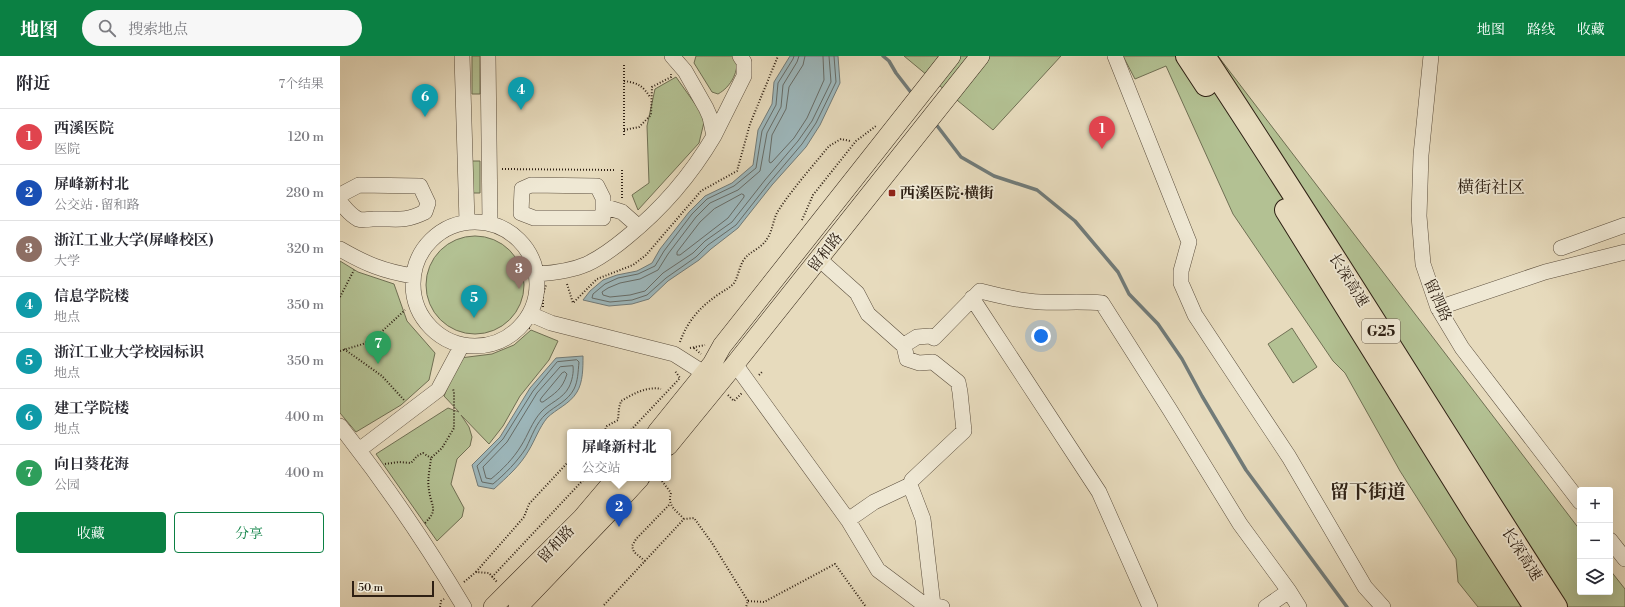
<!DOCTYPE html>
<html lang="zh">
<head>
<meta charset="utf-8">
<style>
	body { margin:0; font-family:"Libre Bodoni","Noto Serif SC",serif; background:#f7f7f7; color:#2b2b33 }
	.controls { position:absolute; right:12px; bottom:12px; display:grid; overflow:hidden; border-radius:4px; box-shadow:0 4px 16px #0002 }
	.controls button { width:36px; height:36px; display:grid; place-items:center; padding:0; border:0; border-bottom:1px solid #e1e1e2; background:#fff; color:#2b2b33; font:20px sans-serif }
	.scale { position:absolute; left:12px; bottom:10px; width:82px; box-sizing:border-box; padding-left:4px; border:2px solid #2e2014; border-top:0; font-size:11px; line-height:14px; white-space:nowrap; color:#2e2014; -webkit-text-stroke:3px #efe8d4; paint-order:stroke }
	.you { position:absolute; left:701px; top:280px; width:14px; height:14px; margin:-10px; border:3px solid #fff; border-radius:50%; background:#1a73e8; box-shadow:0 0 0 6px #1a73e833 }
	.badge { display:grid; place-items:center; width:26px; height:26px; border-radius:50%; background:#0b8043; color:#fff; font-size:13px; font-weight:700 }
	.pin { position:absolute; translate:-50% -33px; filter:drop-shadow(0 1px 2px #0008) }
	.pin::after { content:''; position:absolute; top:21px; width:14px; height:12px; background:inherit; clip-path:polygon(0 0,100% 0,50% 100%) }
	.popup { position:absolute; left:227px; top:373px; width:104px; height:52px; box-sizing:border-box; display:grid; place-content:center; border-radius:4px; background:#fff; filter:drop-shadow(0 1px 3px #0005); font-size:13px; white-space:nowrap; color:#7c7c81 }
	.popup b { font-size:15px; color:#2b2b33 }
	.popup::after { content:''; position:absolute; left:50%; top:100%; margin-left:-8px; border:8px solid transparent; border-top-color:#fff }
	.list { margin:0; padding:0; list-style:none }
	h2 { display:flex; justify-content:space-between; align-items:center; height:52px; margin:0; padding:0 16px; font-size:17px }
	h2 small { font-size:13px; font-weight:400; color:#7c7c81 }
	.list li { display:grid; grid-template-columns:26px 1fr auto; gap:12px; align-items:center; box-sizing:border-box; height:56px; padding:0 16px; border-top:1px solid #e1e1e2 }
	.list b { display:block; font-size:15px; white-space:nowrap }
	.list p { margin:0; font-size:13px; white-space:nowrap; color:#7c7c81 }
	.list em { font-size:13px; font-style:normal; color:#7c7c81 }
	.actions { display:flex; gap:8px; padding:12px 16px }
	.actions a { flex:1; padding:9px 0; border:1px solid #0b8043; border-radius:4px; text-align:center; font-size:14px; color:#0b8043 }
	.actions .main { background:#0b8043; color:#fff }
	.icon { flex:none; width:22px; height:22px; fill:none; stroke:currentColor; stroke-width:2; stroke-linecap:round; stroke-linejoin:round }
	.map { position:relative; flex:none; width:1285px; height:551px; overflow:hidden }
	header { display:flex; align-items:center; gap:24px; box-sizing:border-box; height:56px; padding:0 20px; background:#0b8043; color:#fff }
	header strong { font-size:19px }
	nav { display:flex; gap:22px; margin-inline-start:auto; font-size:14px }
	.search { width:280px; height:36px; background:#f7f7f7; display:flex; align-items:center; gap:10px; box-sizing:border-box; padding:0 14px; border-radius:22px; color:#7c7c81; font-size:15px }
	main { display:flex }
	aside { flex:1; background:#fff }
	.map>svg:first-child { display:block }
</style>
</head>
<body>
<header>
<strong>地图</strong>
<div class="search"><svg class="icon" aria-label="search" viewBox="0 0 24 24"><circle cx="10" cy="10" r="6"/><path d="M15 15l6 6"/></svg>搜索地点</div>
<nav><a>地图</a><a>路线</a><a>收藏</a></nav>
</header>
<main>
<aside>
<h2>附近<small>7个结果</small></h2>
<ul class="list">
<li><span class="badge" style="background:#e0444e">1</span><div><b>西溪医院</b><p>医院</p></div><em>120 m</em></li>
<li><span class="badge" style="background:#1a4fb4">2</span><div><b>屏峰新村北</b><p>公交站 · 留和路</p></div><em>280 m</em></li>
<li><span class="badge" style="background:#8d6e63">3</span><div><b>浙江工业大学(屏峰校区)</b><p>大学</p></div><em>320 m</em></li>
<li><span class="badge" style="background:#0f9aa8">4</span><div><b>信息学院楼</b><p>地点</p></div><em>350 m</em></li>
<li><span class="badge" style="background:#0f9aa8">5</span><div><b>浙江工业大学校园标识</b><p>地点</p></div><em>350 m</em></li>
<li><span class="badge" style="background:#0f9aa8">6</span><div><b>建工学院楼</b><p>地点</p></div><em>400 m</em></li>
<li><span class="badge" style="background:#2e9e5b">7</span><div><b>向日葵花海</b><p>公园</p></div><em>400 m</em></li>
</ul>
<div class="actions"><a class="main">收藏</a><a>分享</a></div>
</aside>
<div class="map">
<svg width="1285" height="551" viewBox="0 0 1285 551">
	<rect width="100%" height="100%" fill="#e7dbbd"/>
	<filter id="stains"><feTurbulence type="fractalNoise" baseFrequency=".005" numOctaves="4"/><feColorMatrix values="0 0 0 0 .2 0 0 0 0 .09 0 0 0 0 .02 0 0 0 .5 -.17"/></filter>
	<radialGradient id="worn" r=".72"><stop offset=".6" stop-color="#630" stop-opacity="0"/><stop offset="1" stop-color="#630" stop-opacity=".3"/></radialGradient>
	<path fill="#b3c193" stroke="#707054" d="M132,0h8v38h-8z
		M356,0h40c4,14 -5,31 -18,38l-6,-2 -18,-29z
		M564,0h157l-68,74z
		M783,0h95l362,474v62h30v-22l15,19v18h-147l-20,-25 -2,-23 -56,-88 -55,-98 -12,-12 -100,-147 -67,-148 -31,13z
		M336,21l29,41 -6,25 -61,67 -6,-15 17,-12 -2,-57 8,-37z
		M129,105h11v32h-12z
		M86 229a49 49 0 1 1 98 0a49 49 0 1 1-98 0Z
		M0,205l18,11 36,12 13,37 28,32 -6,27 -28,25 -45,27 -16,-19z
		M952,272l25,39 -24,16 -25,-39z
		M191,274l27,11 -9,19 -29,36 -17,30 -14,18 -28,-29 8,12 3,10 -2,9 -13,13 -6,25 13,24 -2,9 -25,24 -61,-87 72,-46 11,4 -15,-16 16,-38 32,-4 22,-9z"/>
	<path fill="#9db8bd" stroke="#717b79" d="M450,0h48l2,27 -20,42 -14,22 -34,38 -34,43 -27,21 -12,11 -31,21 -19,18 -17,5 -23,2 -26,-6 7,-9 13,-11 14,-5 20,-4 15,-8 8,-14 29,-37 16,-16 27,-13 21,-18 5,-35 14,-26 2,-22z
		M243,300c0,12 0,26 -6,36 -7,12 -21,17 -30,26 -8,10 -12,22 -18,32 -9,16 -22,27 -35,39l-16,-3 -6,-21 28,-28 30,-49 26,-30z"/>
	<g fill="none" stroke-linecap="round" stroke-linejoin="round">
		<path stroke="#666c68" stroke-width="1" d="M454,0l-1,3 -15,24 -2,22 -14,26 -6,37 -22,18 -27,13 -15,15 -28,37 -9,15 -17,8 -20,4 -13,6 -12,10 -1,4 18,4 22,-2 15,-5 19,-17 30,-21 12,-12 28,-20 33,-42 33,-39 14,-21 20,-41 -2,-26
			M459,0l-2,6 -14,23 -2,22 -14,26 -7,38 -22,19 -28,13 -14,14 -28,37 -10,16 -18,9 -20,4 -12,5 -6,4 1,3 7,2 20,-2 15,-4 18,-18 30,-20 12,-12 27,-19 33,-42 33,-39 14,-20 19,-39 -2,-26
			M465,0l-2,9 -14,22 -3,22 -14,26 -3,26 1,2 2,-1 22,-24 13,-20 9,-20 8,-18 -1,-24
			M402,138l2,1v2l-16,21 -48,37h-3v-3l23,-30 14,-13z
			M237,304l2,2c-1,10 -1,19 -5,27 -6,12 -19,17 -28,25 -10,9 -14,22 -20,34 -9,14 -21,26 -33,36l-11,-2 -5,-16 26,-27 30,-48 24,-29z
			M233,310c1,6 -1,15 -4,21 -6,12 -20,16 -28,25 -9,10 -13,23 -20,34 -8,13 -18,23 -30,33l-5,-1 -3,-11 24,-25 30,-49 23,-26z
			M225,316l2,2c-5,16 -12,19 -24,28h-2l-1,-2 2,-3 20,-24z"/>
		<path stroke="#717b79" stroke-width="3.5" d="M543,0l6,5 7,12 17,22
			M595,67l26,34 33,19 43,14 38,31 43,51 11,22 29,30 24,35 20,37 44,74 101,137"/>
		<defs>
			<path id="minor" d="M122,0l5,166
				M148,0l2,166
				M775,0l74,186 -8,29v12l14,32 94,142 76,130 18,20
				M1091,0l-10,99 -2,61 4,48 15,44 24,40 118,154
				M374,80l30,-60v-14l-4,-6
				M191,129l66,1 6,12v20h-69l-13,-5 1,-24z
				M0,139l19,-10 61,1 8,17 -3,9c-23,11 -29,6 -52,7 -5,0 -10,2 -15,0 -8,-4 -12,-10 -18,-17
				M263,150l19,6 17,15
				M73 228a62 62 0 1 1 124 0a62 62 0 1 1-124 0Z
				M1221,192l64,-23
				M0,193c26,15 43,22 73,27
				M479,203l38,34 11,21 36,32 3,13 12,4 14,-1 25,20 2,10 4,39 -52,49 -2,5 -36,17 -26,18
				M197,218c17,-1 34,-3 50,-10 15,-7 28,-17 40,-27 36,-29 64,-62 87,-101l-4,-19 -4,-9 -21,-37 -13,-15
				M632,242l127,194 51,115
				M1098,252l107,-36 80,-20
				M190,258l21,9 123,31 30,19
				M564,289l13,-8 13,-1 4,2 46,-47c20,5 39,10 60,11 21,1 41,-1 62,1l68,107 70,114 49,67 -23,16
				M395,308l113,156 30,50 44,33 20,4
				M0,370c45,57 87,119 124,181
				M19,394l79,-60 24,-45
				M570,429l13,34 10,86
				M1270,484l15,19
				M949,535l10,16"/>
			<path id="major" d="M317,376l55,-68 10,-18 229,-290
				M328,390l67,-82 245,-308
				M153,551l89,-89 34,-40
				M178,551l89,-93 33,-36"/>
			<path id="highway" d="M847,0l19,29
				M864,0c120,182 234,368 352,551
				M946,154l189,304 60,93"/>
		</defs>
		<use href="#minor" stroke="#5c4f3e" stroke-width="16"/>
		<use href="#major" stroke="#2e2014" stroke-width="20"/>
		<use href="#highway" stroke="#2e2014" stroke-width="24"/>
		<path stroke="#2e2014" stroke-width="2" stroke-dasharray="1 2" stroke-linecap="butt" d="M284,9v71
			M284,25c14,2 18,4 26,16
			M284,74l15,-3 12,-12 1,-28 19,-10v-3
			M162,113l112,1
			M282,114v29
			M462,164l11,-25 43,-54 20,-15
			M227,228l6,19 24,-24 36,-14 13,-10 55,-64 36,-20 13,-47 28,-68
			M0,241l14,-27
			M203,251v-13l3,-9
			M340,286c8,-22 20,-35 39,-48 6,-4 11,-6 15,-11 4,-6 5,-15 9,-22 6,-10 17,-11 24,-22 6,-9 6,-20 11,-28 15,-23 34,-44 51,-65l12,-7 9,2
			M350,292l15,-3
			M354,292l7,6
			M4,293l38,27 22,24
			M0,295l23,-7 14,-8 28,-26
			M132,296c14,-1 28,-4 39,-12 7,-4 11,-10 19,-12
			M419,319l4,-4
			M388,339l6,6 8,-8
			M264,376l3,-6 11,-6 1,-12 2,-7c12,-7 26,-15 40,-12
			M289,376l51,-54 -5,-7
			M45,408l14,-2 12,1 6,-7 6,-3 8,5
			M322,425l9,12c-4,13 5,17 13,26
			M85,467c14,-14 6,-16 4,-33 -2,-10 1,-22 2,-32l11,-10 12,-20v-36l-1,-3
			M305,505l-11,-9 -2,-6 4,-7 34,-35
			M136,516l48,-55 5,-13 41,-44
			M152,521l93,-99
			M124,526l12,-10 13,1 8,9
			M408,545l16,1 71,-38 31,43
			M264,549l80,-86 10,-1 18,25 36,58 -2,6
			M100,551l1,-6 3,-2"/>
		<use href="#minor" stroke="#efe8d4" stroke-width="15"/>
		<use href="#major" stroke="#e7dbbd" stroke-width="19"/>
		<use href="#highway" stroke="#e7dbbd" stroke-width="22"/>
	</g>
	<rect fill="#8f2418" stroke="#efe8d4" stroke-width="1.5" x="548" y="133" width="8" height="8" rx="2"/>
	<g text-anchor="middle" stroke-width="3.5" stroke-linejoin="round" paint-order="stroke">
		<rect fill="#efe8d4" stroke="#685c4e" stroke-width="1" x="1022" y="263" width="38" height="24" rx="3"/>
		<g font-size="14" font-weight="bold" fill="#2e2014">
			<text x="1041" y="280">G25</text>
		</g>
		<g font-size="15" font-weight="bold" fill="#2e2014" stroke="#efe8d4" text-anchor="start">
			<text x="560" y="142">西溪医院·横街</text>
		</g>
		<g font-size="15" fill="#2e2014" stroke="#efe8d4">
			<text transform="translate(485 196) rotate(-51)" y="5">留和路</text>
			<text transform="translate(1009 224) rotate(58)" y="5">长深高速</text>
			<text transform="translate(1098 244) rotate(66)" y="5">留泗路</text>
			<text transform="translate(216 488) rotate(-46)" y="5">留和路</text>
			<text transform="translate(1182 498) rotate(57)" y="5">长深高速</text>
		</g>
		<g font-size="17" fill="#2e2014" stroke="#efe8d4">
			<text x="1151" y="137">横街社区</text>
		</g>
		<g font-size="19" font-weight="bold" fill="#2e2014" stroke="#efe8d4">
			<text x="1028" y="442">留下街道</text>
		</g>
	</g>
	<rect width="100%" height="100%" filter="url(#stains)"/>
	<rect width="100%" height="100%" fill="url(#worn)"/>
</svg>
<div class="controls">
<button>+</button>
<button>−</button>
<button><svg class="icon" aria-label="layers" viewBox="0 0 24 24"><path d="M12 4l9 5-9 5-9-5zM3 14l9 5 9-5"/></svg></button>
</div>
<div class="scale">50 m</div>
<div class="you"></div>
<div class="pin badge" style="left:762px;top:93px;background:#e0444e">1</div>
<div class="pin badge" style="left:279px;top:471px;background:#1a4fb4">2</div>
<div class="popup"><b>屏峰新村北</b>公交站</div>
<div class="pin badge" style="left:179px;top:233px;background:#8d6e63">3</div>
<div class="pin badge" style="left:181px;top:54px;background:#0f9aa8">4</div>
<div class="pin badge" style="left:134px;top:262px;background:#0f9aa8">5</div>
<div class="pin badge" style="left:85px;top:61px;background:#0f9aa8">6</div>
<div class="pin badge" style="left:38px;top:308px;background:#2e9e5b">7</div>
</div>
</main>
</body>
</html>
